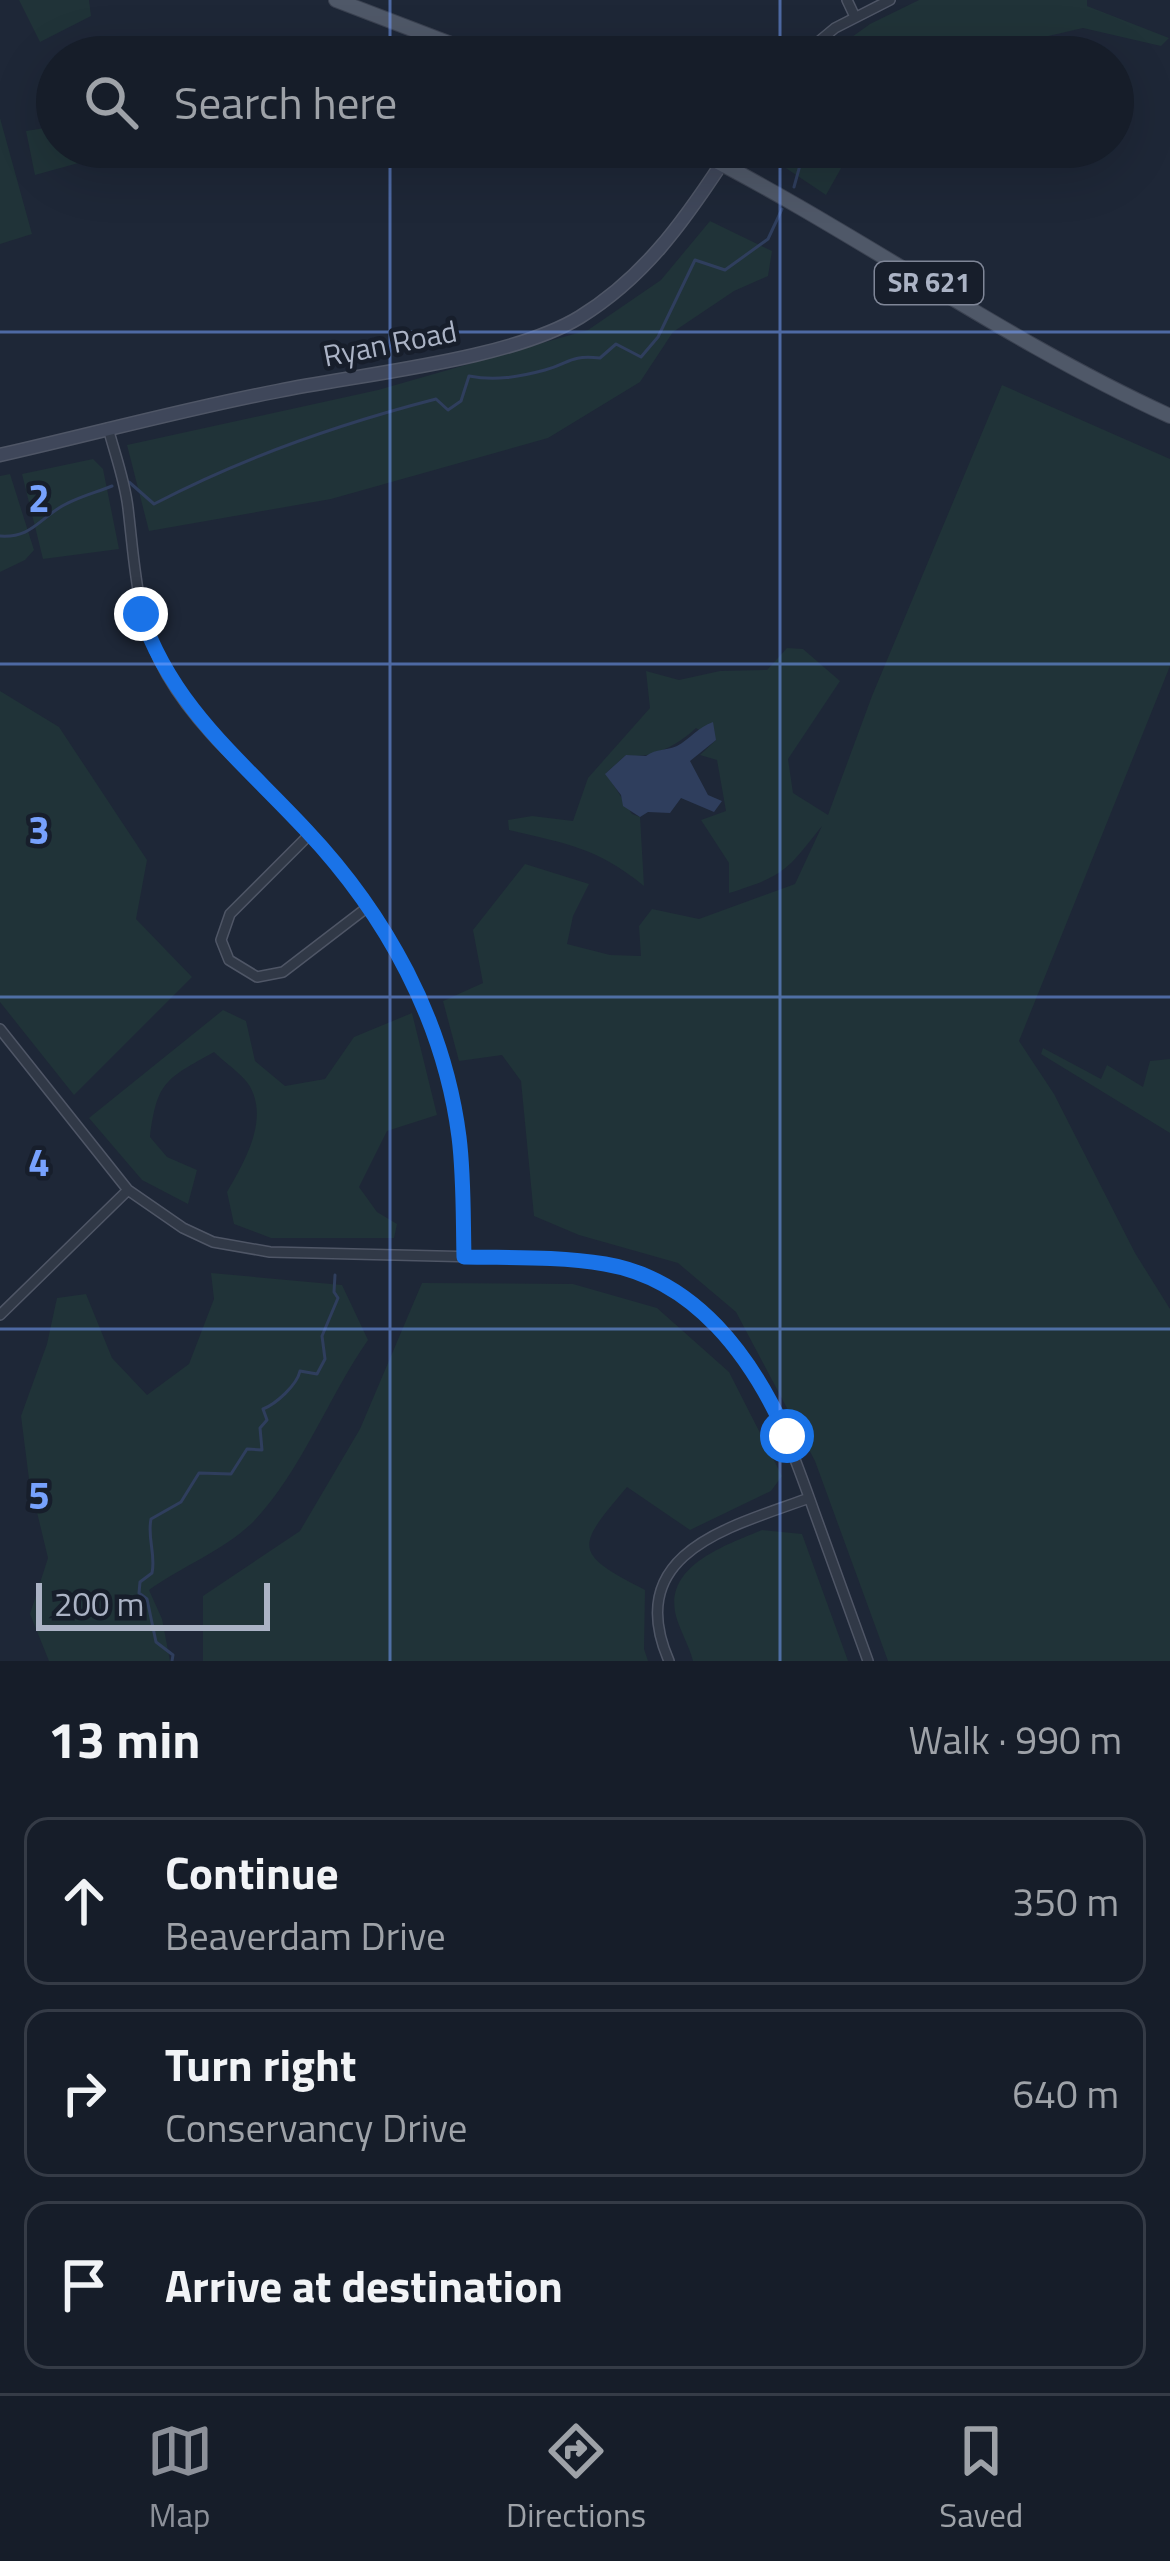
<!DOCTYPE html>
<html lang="en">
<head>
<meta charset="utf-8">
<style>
	body { margin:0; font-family:"Titillium Web",sans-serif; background:#232a35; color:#f1f3f6 }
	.scale { position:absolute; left:36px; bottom:30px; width:234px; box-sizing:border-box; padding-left:12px; border:6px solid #abb3c5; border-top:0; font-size:33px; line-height:42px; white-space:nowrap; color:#abb3c5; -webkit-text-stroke:9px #171e2b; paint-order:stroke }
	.stop { position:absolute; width:36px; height:36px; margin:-27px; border:9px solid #1a73e8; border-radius:50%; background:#fff }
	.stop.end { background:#1a73e8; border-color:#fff; box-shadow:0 3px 12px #0008 }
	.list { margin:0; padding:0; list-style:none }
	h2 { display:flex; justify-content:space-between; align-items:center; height:156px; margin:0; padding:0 48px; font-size:51px }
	h2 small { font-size:39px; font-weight:400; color:#9ea2a8 }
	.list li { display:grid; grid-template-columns:78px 1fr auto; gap:36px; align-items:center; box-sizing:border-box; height:168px; margin:0 24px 24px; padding:0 24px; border:3px solid #353b46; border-radius:24px }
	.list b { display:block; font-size:45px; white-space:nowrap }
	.list p { margin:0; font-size:39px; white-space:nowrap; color:#9ea2a8 }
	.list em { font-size:39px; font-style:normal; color:#9ea2a8 }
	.icon { flex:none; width:66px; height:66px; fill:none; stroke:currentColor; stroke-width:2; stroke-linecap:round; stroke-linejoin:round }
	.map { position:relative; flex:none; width:1170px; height:1661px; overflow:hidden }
	.search { position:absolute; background:#161d29; box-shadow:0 12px 48px #0002; left:36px; right:36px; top:36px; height:132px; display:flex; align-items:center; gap:30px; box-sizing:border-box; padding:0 42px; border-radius:66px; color:#9ea2a8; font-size:45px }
	.sheet { height:732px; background:#161d29 }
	nav { display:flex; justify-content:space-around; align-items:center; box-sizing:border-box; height:168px; border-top:3px solid #353b46; background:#161d29; font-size:33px; color:#9ea2a8 }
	nav a { display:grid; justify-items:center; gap:6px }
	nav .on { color:#8c9099 }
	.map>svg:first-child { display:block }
</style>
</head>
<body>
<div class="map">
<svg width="1170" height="1661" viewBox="0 0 1170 1661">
	<rect width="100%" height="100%" fill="#1e2737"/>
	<path fill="#203338" d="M19,0h70l2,16 -51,26z
		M919,0h168v6l82,32 -8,8 -78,-18 -99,23 -10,6h-150l46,-33z
		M0,118l32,116 -32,10z
		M57,126v21h65v4l-87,24 -9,-44z
		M763,147h90l-27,48 -52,-35z
		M710,221l62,30 -4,25 -34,15 -61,41 -33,50 -92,56 -217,61 -182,32 -22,-86 251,-55 210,-60 73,-50z
		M1002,385l168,74v207l-151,375 35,53 81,159 35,56v352h-282l-73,-200 -79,-149 -58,-49 -99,-28 -45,-19 -13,-135 -19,-26 -43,6 -16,-60 40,-18 -10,-53 52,-66 64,20 -16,32 -6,28 43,11 31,1 -2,-30 13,-17 47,10 96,-35 27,-58c-36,45 -36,49 -93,67v-30l-28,-43 25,-9 -9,-51 -17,-5 16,-15 -20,-12c-18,17 -45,32 -70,27l-20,18 26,41 8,3 4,69c-48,-39 -77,-42 -135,-56l-1,-10 24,-4 41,5 15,-43 62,-70 -4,-37 33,9 41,-9 47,-1 20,-22 16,1 37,32 -52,78 5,34 35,22 44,-119z
		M93,459l10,10 16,80 -76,10 -21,-85z
		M10,474l24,76 -9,10 -25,12v-96z
		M0,691l59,36 88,133 -11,59 56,58 -118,118 -74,-93z
		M223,1010l23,11 9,40 30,25 40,-7 29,-42 58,-24 25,102 -50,16 -28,56 18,25 20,12 -3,14h-123l-37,-14 -7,-32c17,-29 43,-73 22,-107 -8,-12 -25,-23 -35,-33 -48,27 -57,29 -64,85l17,20 30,13 -9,34 -46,-24 -53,-62z
		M1043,1048l58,31 6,-14 36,22 7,-26 20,-2v74l-129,-79z
		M211,1273l131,12 26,55c-41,59 -66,131 -116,183 -28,27 -71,44 -103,67l13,29 8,42h-121l-19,-47 18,-56 -19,-79 -8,-63 26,-72 10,-46 29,-4 26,64 35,37 42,-31 25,-65z
		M422,1283l151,1 84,24 72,64 53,104 -11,15 -81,39 -63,-43c-52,61 -54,66 18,103l-1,59 4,12h-445v-65l97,-65 60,-102z
		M762,1530l40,4 46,127h-155c-4,-16 -13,-30 -17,-45 -13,-51 51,-71 86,-86z"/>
	<path fill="#2f3e5d" d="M713,722l3,18 -26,21 18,34 14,6 -8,11 -33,-14 -11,15 -22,-1 -8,5 -17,-11 -2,-11 -16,-21 21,-19 20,1c11,-8 20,-5 31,-10 13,-7 21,-19 36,-24z"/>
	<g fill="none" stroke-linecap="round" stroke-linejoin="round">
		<path stroke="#2f3e5d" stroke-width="3" d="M794,187l11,-40
			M129,482l25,22c90,-47 185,-80 282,-105l12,11 13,-9 8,-25c26,5 50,1 76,-6 26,-7 23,-15 55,-12l16,-14 25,13 17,-20 37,-77 30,10 43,-31 14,-30
			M0,536c29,2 37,-14 59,-28 15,-10 36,-15 53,-22
			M172,1661l1,-6 -17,-13 -9,-43 -8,-6 1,-11 12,-9c4,-19 -5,-35 -1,-54l30,-17 18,-29 32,1 16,-25 15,1 -2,-22 7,-8 -4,-11c13,-5 34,-24 37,-38l17,3 8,-15 -3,-23 16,-38 -4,-6 1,-17"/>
		<defs>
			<path id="street" d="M847,0l8,17
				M800,57l35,-29 55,-28
				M722,163l12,-16
				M108,428c7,26 17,53 20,80 7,58 8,114 39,167 35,61 93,105 141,156 79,85 136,190 151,307 5,39 4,79 5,119
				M310,834l-80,80 -9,26 8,20 28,17 26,-5 86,-66
				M0,1029l128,161 55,38 30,14 57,10 295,7c27,3 55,6 80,16 100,41 137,146 170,239 18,49 35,98 53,147
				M0,1315l128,-125
				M669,1661c-48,-110 65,-135 140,-163"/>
			<path id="secondary" d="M0,455c93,-21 184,-46 278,-64 83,-17 232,-31 302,-74 63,-39 102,-93 142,-154"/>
			<path id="primary" d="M336,0l149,57
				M689,147c165,83 314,193 481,269"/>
		</defs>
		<use href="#street" stroke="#4f5666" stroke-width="12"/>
		<use href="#secondary" stroke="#4f5666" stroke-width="15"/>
		<use href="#primary" stroke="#3b4251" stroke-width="16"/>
		<use href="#street" stroke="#313947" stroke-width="9"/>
		<use href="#secondary" stroke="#3f475a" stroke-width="12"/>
		<use href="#primary" stroke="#4f5868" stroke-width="14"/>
	</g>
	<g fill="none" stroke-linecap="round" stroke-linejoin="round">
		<path stroke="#1a73e8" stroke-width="15" d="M141,614c31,93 101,147 165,216 80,85 138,190 153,307 5,40 4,80 5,120 47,1 94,-1 141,7 90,15 147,93 182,172"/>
	</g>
	<path fill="none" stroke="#77a1fd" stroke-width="3" stroke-opacity="0.55" d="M390,0v57M780,0v57M390,147v1514M780,147v1514M0,332h1170M0,664h1170M0,997h1170M0,1329h1170"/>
	<g text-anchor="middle" stroke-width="9" stroke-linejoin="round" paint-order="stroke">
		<rect fill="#171e2b" stroke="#7f8697" stroke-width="3" x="875" y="262" width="108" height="42" rx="9"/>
		<g font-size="27" font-weight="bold" fill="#abb3c5">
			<text x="929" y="292">SR 621</text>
		</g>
		<g font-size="30" fill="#abb3c5" stroke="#171e2b">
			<text transform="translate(390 344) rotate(-11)" y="10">Ryan Road</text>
		</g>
	</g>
	<g font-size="39" text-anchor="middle" font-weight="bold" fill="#77a1fd" stroke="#171e2b" stroke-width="9" stroke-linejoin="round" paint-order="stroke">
		<text x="39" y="512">2</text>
		<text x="39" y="844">3</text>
		<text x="39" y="1176">4</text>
		<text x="39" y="1509">5</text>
	</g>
</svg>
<div class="scale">200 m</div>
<div class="stop" style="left:787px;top:1436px"></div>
<div class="stop end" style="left:141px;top:614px"></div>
<div class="search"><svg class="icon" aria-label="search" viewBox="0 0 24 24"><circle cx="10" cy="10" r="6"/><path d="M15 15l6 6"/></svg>Search here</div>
</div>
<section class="sheet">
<h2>13 min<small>Walk · 990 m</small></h2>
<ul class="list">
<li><svg class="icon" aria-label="ahead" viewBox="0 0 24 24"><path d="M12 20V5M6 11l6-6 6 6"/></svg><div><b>Continue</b><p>Beaverdam Drive</p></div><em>350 m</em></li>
<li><svg class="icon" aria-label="right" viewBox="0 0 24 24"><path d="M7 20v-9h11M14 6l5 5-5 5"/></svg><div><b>Turn right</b><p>Conservancy Drive</p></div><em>640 m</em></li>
<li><svg class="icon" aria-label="arrive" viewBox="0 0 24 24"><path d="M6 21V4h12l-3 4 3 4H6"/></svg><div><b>Arrive at destination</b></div></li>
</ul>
</section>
<nav>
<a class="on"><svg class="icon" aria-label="map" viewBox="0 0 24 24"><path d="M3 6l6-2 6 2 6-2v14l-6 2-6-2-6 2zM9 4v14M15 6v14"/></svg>Map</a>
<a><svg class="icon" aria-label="directions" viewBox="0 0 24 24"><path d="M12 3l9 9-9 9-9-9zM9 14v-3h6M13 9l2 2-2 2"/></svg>Directions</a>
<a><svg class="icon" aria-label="saved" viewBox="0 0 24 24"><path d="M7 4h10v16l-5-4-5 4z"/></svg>Saved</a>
</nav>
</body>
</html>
